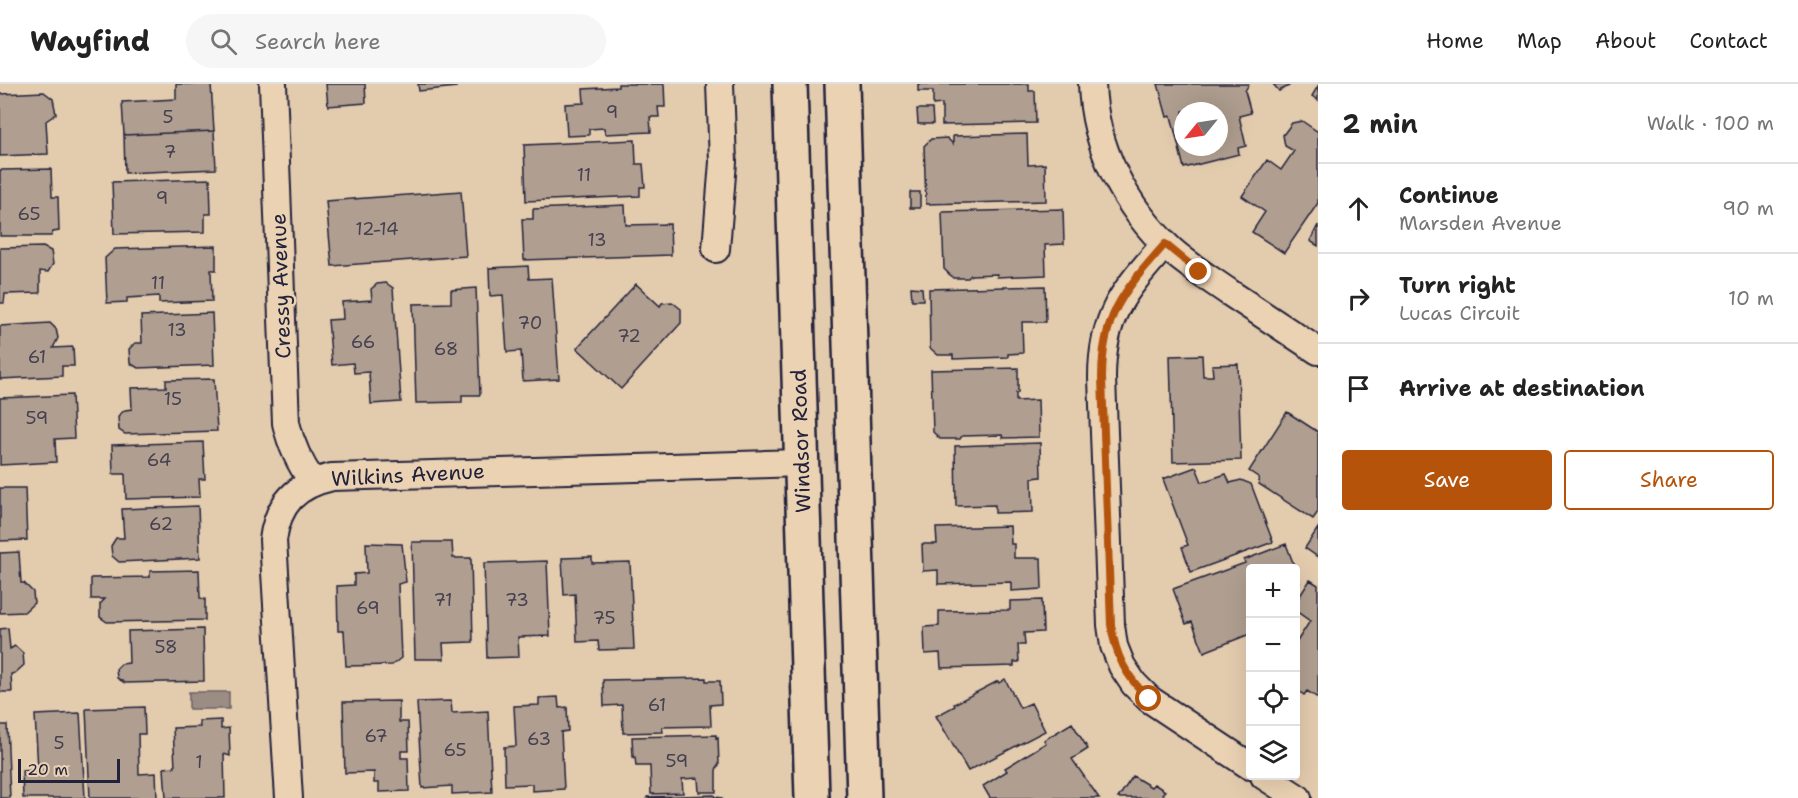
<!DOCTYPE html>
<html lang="en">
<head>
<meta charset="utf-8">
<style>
	body { margin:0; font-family:"Shantell Sans",sans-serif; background:#f6f6f6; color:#222 }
	.controls { position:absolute; right:18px; bottom:18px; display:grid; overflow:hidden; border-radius:6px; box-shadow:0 6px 24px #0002 }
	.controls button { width:54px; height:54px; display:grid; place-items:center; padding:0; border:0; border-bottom:2px solid #e0e0e0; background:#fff; color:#222; font:30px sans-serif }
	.compass { position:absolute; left:1174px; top:18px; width:54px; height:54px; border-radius:50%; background:#fff; box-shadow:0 6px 24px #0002; rotate:240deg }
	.scale { position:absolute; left:18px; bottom:15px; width:102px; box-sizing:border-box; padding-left:6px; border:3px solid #22223b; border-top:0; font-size:16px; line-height:21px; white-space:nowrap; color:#22223b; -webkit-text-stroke:4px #ebd2b3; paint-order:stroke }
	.stop { position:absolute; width:18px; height:18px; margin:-14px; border:4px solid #b45309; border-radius:50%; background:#fff }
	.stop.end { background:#b45309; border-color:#fff; box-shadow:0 2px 6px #0008 }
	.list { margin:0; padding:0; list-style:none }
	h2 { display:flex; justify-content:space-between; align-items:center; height:78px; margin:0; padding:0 24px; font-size:26px }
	h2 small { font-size:20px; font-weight:400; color:#767676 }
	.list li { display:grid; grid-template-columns:39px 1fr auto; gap:18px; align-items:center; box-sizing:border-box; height:90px; padding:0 24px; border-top:2px solid #e0e0e0 }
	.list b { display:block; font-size:22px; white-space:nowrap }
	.list p { margin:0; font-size:20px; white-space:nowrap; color:#767676 }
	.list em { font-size:20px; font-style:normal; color:#767676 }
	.actions { display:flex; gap:12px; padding:18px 24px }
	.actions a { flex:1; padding:14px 0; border:2px solid #b45309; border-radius:6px; text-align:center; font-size:21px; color:#b45309 }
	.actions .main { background:#b45309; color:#fff }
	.icon { flex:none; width:33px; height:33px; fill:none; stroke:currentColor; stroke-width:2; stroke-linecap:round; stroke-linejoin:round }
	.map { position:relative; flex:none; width:1318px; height:714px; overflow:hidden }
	header { display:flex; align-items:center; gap:36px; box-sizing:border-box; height:84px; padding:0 30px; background:#fff; border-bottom:2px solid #e0e0e0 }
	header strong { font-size:28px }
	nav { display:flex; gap:33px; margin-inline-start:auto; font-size:21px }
	.search { width:420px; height:54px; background:#f6f6f6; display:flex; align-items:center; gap:15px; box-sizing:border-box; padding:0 21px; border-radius:33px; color:#767676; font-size:22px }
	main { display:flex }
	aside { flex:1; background:#fff }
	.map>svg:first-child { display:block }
</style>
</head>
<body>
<header>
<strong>Wayfind</strong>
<div class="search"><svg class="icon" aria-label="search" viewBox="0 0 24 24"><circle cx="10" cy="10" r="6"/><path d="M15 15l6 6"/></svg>Search here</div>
<nav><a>Home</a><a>Map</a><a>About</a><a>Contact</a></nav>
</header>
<main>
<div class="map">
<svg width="1318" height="714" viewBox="0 0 1318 714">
	<rect width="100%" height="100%" fill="#e3cbae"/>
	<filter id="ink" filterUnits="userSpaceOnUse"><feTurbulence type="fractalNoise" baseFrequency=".0167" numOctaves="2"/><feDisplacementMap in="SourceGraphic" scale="12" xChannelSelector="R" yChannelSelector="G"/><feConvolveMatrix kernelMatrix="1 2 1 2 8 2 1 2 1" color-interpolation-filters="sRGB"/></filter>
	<g filter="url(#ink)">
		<path fill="#9c8d84" stroke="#6b6267" stroke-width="1.5" d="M189,608h40v17h-40z"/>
		<path fill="#b09f90" stroke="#22223b" stroke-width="1.5" fill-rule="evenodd" d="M176,0h35l3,47 -90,4 -2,-33 54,-3z
			M326,0h39l1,19 -38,3z
			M418,0h37l1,3 -37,4z
			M618,0h46l1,23h-7l1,10h-9l1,15 -46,2 -1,-6 -15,1v6l-22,1 -2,-32 19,-1 -1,-14 35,-2z
			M918,0h111v7h6l1,32 -94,2v-21l-9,1v-14h-15z
			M1158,0h91l-4,7 6,22 -12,3 7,30 -8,2 1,6 -55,14 -13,-52 -4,1zM1183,27h36v36h-36z
			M1273,0h15l1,2 -10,5z
			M1318,2v14l-6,-4z
			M44,8l9,7 3,15 -10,7 2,33 -48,2v-62z
			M917,25h15l1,15h-15z
			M1302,37l16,11v71l-34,50 -32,-21 13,-20 -23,-16 25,-36 14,10 13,-19 -9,-5 -2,-11 9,-12z
			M214,47l2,38 -91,4 -1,-38z
			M1027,50l1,31 17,-1 1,37 -120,3 -2,-58 7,-7 16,-1 6,6v-8z
			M635,56l1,24h7l2,23h-5v9l-114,5 -2,-56z
			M51,85l1,28h6l1,34 -6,1 -2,4h-51v-66z
			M210,95l1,35h-6v18l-91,2 -2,-52z
			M461,107l5,65 -134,10 -6,-65z
			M910,108h10v16h-10z
			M625,121l1,20 44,-1 1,31 -147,5 -2,-41h11v-10z
			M1063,125l1,35 -19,1 1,30 -49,2v-3l-26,1 -3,3h-15l-9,-9 -2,-57z
			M1318,141v21l-8,-5z
			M216,162v24h-5l1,31 -53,2v-7l-32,2v4l-20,1 -2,-45 10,-9z
			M43,163l8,4 2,13 -5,8 -8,-1v22l-35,1 -1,9h-4v-55z
			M528,182l1,13 23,-1 7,101 -36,2 -2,-30 -14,1 -4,-57 -13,1 -1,-28z
			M386,199l7,5 8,114 -30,2 -2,-32 -15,1 -1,-10 -21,2 -4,-45 15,-1 -1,-17 30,-2 -1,-11 6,-5z
			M636,200l24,22 2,-3 10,-1 9,7v14l-60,66 -44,-41z
			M1045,202l1,36h-24l1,31 -15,1v3l-55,2v-4h-15l-8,-7 -1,-59z
			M911,203l11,1 1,12h-11z
			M476,204l4,107h-18v7l-46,1 -3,-99 38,-1v-13z
			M212,229l2,52 -76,3 -8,-5 -1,-14 6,-6h7l-1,-27z
			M50,239l6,6 2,9 -5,10 20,-1 1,19h-12v10l-62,3v-53z
			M1202,271l1,21h10l-1,-11 26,-1 3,96 -68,2 -3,-106z
			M1018,284v25h-2v8l22,-1 1,37 -36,1 -1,-3 -40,1 -2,3h-20l-7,-7 -2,-62z
			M214,295l3,52 -92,3 -6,-4 -1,-14 7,-6 7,-1 -1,-21 35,-1v-7z
			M72,311l2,43 -19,1 1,23 -56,3v-67z
			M1287,328l31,20v80l-5,7 -54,-35 -1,-7 -9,-6z
			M203,358l2,37h-6l1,18 -74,2 -1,-25h-12l-1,-29z
			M1040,359l1,34 -9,1 1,34 -38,1v-8l-39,1 -1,-60z
			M1196,383l6,15 24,-8 4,9 11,-3 10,4 22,58 -82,30 -9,-25 6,-2 -25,-66z
			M0,404h25l2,52 -27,1z
			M198,422l2,52 -81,4 -7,-6 -1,-10 5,-8h8l-2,-29z
			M1010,442l1,18h3v14h27l1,31 -31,2v-9l-73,2v-14l-15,1 -1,-27h15l-1,-16z
			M1318,444v29l-13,-9z
			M412,458h40l1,16h18l2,84 -30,1 1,16h-29z
			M366,459l36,1 4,38 -8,2 3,74 -9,7 -46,1 -2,-35h-6l-1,-45 17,-1v-11l13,-1z
			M1286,460l9,24h-45v66l-46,18 -12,-30 -6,2 -13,-35 72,-26 -1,-3z
			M19,468l2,31h3l9,9 1,11 -10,9 -24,1v-60z
			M592,473v6l38,-1 4,87 -35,1 -1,-9 -21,1 -2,-48 -11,1 -2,-37z
			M547,477l3,75 -32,1 1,20 -32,1 -3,-95z
			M199,486l1,28 5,1v21l-98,2 -7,-5v-13l5,-5h-14v-21l59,-1v-6z
			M1296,486l4,13 -4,9z
			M1310,496l8,5v113l-11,-7 -3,4 -8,-6v-46l14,-22 -14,-10v-9z
			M1042,516l1,32 -19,1 1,12h-7l1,17h-5v4l-73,2 -1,-15 -15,1 -1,-27 15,-1v-15l71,-1v-9z
			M8,544l2,21 5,-3 8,7 1,12 -9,8 -4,1 1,18h-12v-63z
			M203,545l1,52 -79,2 -8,-5 -1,-9 5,-5 8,-1 -1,-32z
			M706,594v3h14l1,23 -11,1 1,21 -49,1 1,5 -40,1 -1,-28 -18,1 -1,-26z
			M1005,595l15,29 11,-5 14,28 -77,40 -32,-55 19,-10 -1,-2 44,-23 1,2z
			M558,613l1,11 8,-1 1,24 -7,1 3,57 -32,2v-7l-27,1 -1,-38 12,-1 -2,-40 25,-1v-7z
			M399,617v21h9l1,29h-8v7h7l1,33 -30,1v-9h-5v-11l-29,1 -2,-71z
			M451,617l1,12 36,-2 4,81 -40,2v-8l-30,2 -5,-86z
			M144,623l1,27h-7l1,40 17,-1 1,25h-67l-4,-89z
			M80,629l5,85h-62l-1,-27 16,-1 -3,-55z
			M221,636v9l8,-1 1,28 -6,-2 1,44h-59l-2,-30 11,-1 -2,-39 27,-1 -1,-6z
			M1072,639l16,26 -16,10 27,39h-109l-7,-12 24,-15 -2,-3 41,-25 -2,-3z
			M0,641h7l3,73h-10z
			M716,651v3l2,-1 1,29h-2l-1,5v21h-17l-1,-14 -16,1 1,14 -32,1 -1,-28h-14l-1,-9h-2l-1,-20z
			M1133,692l18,11 3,-3 11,7 -3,3 6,4h-50z
			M714,711l1,2 8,1h-76v-1z"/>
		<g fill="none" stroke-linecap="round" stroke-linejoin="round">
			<defs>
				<path id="minor" d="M273,0l13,339c5,22 13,40 27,59
					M1092,0c2,63 33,123 79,166 18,16 39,29 59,43 29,19 59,39 88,58
					M1165,160c-40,46 -63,69 -63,134l9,247 3,21 8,20 12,18 15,15 101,67
					M716,165l7,-87 -3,-78
					M1264,692l34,22
					M289,714l-16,-258c5,-37 23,-55 59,-63l469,-14"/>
				<path id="primary" d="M790,0l22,714
					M842,0l22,714"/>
			</defs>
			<use href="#minor" stroke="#22223b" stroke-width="30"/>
			<use href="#primary" stroke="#22223b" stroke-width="38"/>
			<use href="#minor" stroke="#ebd2b3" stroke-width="26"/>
			<use href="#primary" stroke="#ebd2b3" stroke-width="33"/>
		</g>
	</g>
	<g fill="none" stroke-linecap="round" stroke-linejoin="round" filter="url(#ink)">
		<path stroke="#b45309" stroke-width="8" d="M1149,615c-23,-23 -33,-42 -38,-74l-9,-247c0,-65 23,-88 63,-134l34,28"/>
	</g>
	<g text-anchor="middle" stroke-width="5" stroke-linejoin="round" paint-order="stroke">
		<g font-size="18" fill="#464150">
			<text x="612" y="34">9</text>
			<text x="168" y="39">5</text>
			<text x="170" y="74">7</text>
			<text x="584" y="97">11</text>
			<text x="162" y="120">9</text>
			<text x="29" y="136">65</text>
			<text x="377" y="151">12-14</text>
			<text x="597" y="162">13</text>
			<text x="158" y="205">11</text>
			<text x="530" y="245">70</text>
			<text x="177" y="252">13</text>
			<text x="629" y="258">72</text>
			<text x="363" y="264">66</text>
			<text x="446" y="271">68</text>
			<text x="37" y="279">61</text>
			<text x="173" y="321">15</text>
			<text x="37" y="340">59</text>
			<text x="159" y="382">64</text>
			<text x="161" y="446">62</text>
			<text x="443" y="522">71</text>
			<text x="517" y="522">73</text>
			<text x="368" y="530">69</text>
			<text x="604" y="540">75</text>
			<text x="166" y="569">58</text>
			<text x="657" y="627">61</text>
			<text x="376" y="658">67</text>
			<text x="539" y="661">63</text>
			<text x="59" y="665">5</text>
			<text x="455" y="672">65</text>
			<text x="677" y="683">59</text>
			<text x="199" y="684">1</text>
		</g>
		<g font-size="21" fill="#22223b" stroke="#ebd2b3">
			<text transform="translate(281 202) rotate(-92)" y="7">Cressy Avenue</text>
			<text transform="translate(801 357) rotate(-92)" y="7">Windsor Road</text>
			<text transform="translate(408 391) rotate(-3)" y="7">Wilkins Avenue</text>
		</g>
	</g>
</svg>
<div class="controls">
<button>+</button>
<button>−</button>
<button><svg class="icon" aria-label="locate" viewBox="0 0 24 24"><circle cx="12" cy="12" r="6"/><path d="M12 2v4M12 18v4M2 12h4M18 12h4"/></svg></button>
<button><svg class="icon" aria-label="layers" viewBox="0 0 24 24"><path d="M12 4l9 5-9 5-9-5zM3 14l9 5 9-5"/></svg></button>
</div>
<svg class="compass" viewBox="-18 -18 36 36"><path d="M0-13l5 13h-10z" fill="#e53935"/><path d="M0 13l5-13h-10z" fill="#767676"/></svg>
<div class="scale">20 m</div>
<div class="stop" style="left:1149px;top:615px"></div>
<div class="stop end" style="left:1199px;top:188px"></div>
</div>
<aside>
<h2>2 min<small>Walk · 100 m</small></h2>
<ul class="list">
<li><svg class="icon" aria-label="ahead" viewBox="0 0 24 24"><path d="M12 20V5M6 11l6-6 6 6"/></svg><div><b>Continue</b><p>Marsden Avenue</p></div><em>90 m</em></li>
<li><svg class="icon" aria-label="right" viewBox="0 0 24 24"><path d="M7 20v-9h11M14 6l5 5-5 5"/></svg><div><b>Turn right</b><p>Lucas Circuit</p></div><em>10 m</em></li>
<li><svg class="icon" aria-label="arrive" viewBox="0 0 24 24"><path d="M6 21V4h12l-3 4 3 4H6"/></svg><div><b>Arrive at destination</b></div></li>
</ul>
<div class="actions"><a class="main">Save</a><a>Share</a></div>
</aside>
</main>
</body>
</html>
